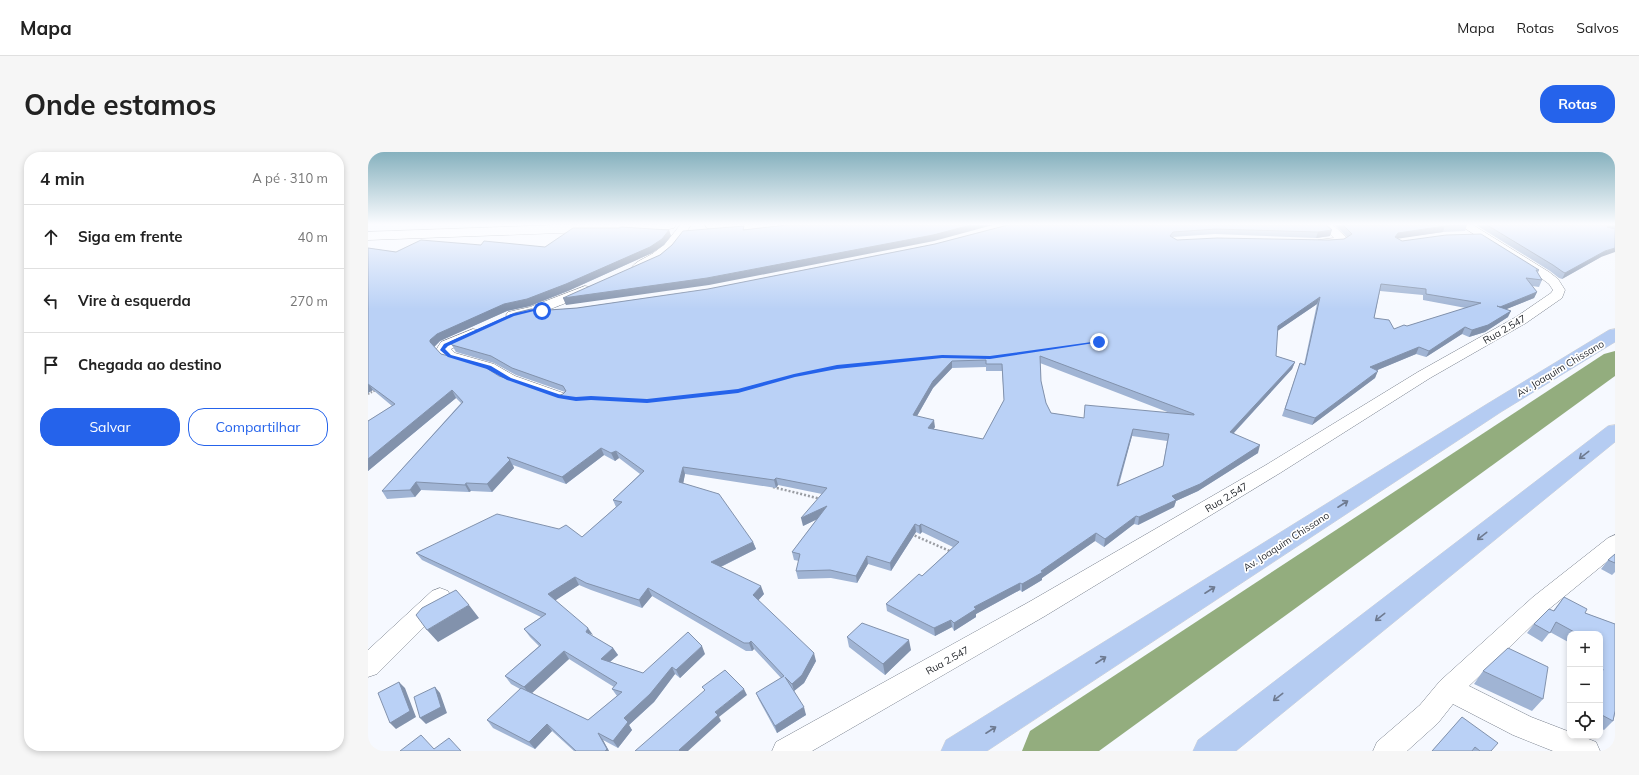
<!DOCTYPE html>
<html lang="pt">
<head>
<meta charset="utf-8">
<style>
	body { margin:0; font-family:Mulish,sans-serif; background:#f6f6f6; color:#222 }
	.controls { position:absolute; right:12px; bottom:12px; display:grid; overflow:hidden; border-radius:8px; box-shadow:0 2px 6px #0003 }
	.controls button { width:36px; height:36px; display:grid; place-items:center; padding:0; border:0; border-bottom:1px solid #e0e0e0; background:#fff; color:#222; font:20px sans-serif }
	.stop { position:absolute; width:12px; height:12px; margin:-9px; border:3px solid #2563eb; border-radius:50%; background:#fff }
	.stop.end { background:#2563eb; border-color:#fff; box-shadow:0 1px 4px #0008 }
	.list { margin:0; padding:0; list-style:none }
	h2 { display:flex; justify-content:space-between; align-items:center; height:52px; margin:0; padding:0 16px; font-size:17px }
	h2 small { font-size:13px; font-weight:400; color:#767676 }
	.list li { display:grid; grid-template-columns:26px 1fr auto; gap:12px; align-items:center; box-sizing:border-box; height:64px; padding:0 16px; border-top:1px solid #e0e0e0 }
	.list b { display:block; font-size:15px; white-space:nowrap }
	.list em { font-size:13px; font-style:normal; color:#767676 }
	.actions { display:flex; gap:8px; padding:12px 16px }
	.actions a { flex:1; padding:9px 0; border:1px solid #2563eb; border-radius:16px; text-align:center; font-size:14px; color:#2563eb }
	.actions .main { background:#2563eb; color:#fff }
	.icon { flex:none; width:22px; height:22px; fill:none; stroke:currentColor; stroke-width:2; stroke-linecap:round; stroke-linejoin:round }
	.map { position:relative; flex:none; width:1247px; height:599px; overflow:hidden; border-radius:16px }
	header { display:flex; align-items:center; gap:24px; box-sizing:border-box; height:56px; padding:0 20px; background:#fff; border-bottom:1px solid #e0e0e0 }
	header strong { font-size:19px }
	nav { display:flex; gap:22px; margin-inline-start:auto; font-size:14px }
	.intro { display:flex; align-items:center; justify-content:space-between; box-sizing:border-box; height:96px; padding:0 24px }
	h1 { margin:0; font-size:28px }
	.button { padding:10px 18px; border-radius:16px; background:#2563eb; color:#fff; font-size:14px; font-weight:700 }
	main { display:flex; gap:24px; padding:0 24px }
	aside { flex:1; background:#fff; border-radius:16px; box-shadow:0 2px 6px #0003 }
	.map>svg:first-child { display:block }
</style>
</head>
<body>
<header>
<strong>Mapa</strong>
<nav><a>Mapa</a><a>Rotas</a><a>Salvos</a></nav>
</header>
<div class="intro"><h1>Onde estamos</h1><a class="button">Rotas</a></div>
<main>
<aside>
<h2>4 min<small>A pé · 310 m</small></h2>
<ul class="list">
<li><svg class="icon" aria-label="ahead" viewBox="0 0 24 24"><path d="M12 20V5M6 11l6-6 6 6"/></svg><div><b>Siga em frente</b></div><em>40 m</em></li>
<li><svg class="icon" aria-label="left" viewBox="0 0 24 24"><path d="M17 20v-9H6M10 6l-5 5 5 5"/></svg><div><b>Vire à esquerda</b></div><em>270 m</em></li>
<li><svg class="icon" aria-label="arrive" viewBox="0 0 24 24"><path d="M6 21V4h12l-3 4 3 4H6"/></svg><div><b>Chegada ao destino</b></div></li>
</ul>
<div class="actions"><a class="main">Salvar</a><a>Compartilhar</a></div>
</aside>
<div class="map">
<svg width="1247" height="599" viewBox="0 0 1247 599">
	<rect width="100%" height="100%" fill="#f6f9ff"/>
	<g fill="none" stroke-linecap="round" stroke-linejoin="round">
		<path fill="#93ad7e" fill-rule="evenodd" d="M1247,199v25l-516,375h-77l8,-20 574,-377z"/>
		<defs>
			<path id="minor" d="M312,73h11c-10,15 -37,50 -57,45l-2,-3c5,-7 17,-10 24,-16 10,-7 17,-17 24,-26z
				M953,73h12l16,15 -6,3 -25,1 -2,-2 2,-2 16,-2z
				M1092,73h13l76,47 9,7 7,11 -3,8 -36,25 -96,55 -150,95 -235,143 -233,135h-40l4,-9 253,-140 237,-137 152,-93 98,-55 35,-24 2,-3 -4,-6 -8,-6z
				M217,134l5,1 1,3 -1,3c-18,7 -65,29 -82,25l-2,-3 2,-3 22,-5z
				M105,177l5,1 2,3 -2,3 -27,13 4,4 39,11 21,12 51,18 2,3 -2,3 -6,2 -6,-2 -51,-18 -19,-12 -39,-11 -9,-9 5,-8z
				M1247,383v20l-66,54 -80,77 62,31 39,15v4h11l15,6 4,9h-47l-40,-16 -60,-31 -15,19 -31,28h-34l4,-9 43,-37 20,-24 93,-84 75,-59z
				M72,436l8,3 3,6 -3,6 -71,71 -9,3v-27l64,-59z"/>
			<path id="tertiary" d="M189,73h119l-2,3 -5,1 -301,11v-8z
				M337,73h77l-2,3 -5,1h-63l-5,-1z"/>
			<path id="primary" d="M1247,177v13l-114,70 -514,339h-46l5,-11 541,-336 122,-74z
				M1247,273v17l-379,309h-43l5,-11 410,-314z"/>
		</defs>
		<use href="#minor" stroke="#757d8a" stroke-width="1"/>
		<use href="#tertiary" stroke="#757d8a" stroke-width="1"/>
		<use href="#primary" stroke="#d4d4d5" stroke-width="1"/>
		<path stroke="#9a9da3" stroke-width="2" stroke-dasharray="1.5 1.5" stroke-linecap="butt" d="M0,242l8,-4"/>
		<path stroke="#9a9da3" stroke-width="2.5" stroke-dasharray="2 2" stroke-linecap="butt" d="M405,335l48,12
			M543,382l41,18"/>
		<use href="#minor" fill="#fff" fill-rule="evenodd"/>
		<use href="#tertiary" fill="#fff" fill-rule="evenodd"/>
		<use href="#primary" fill="#b5ccf2" fill-rule="evenodd"/>
	</g>
	<path fill="#a0b4d4" fill-rule="evenodd" d="M640,73h318l4,11 -14,2 -101,-4 -43,3 5,3h152l15,-1 3,-2 -12,-12h132l-2,6 -22,1 -46,6 5,3 137,29 -1,3 4,7 -3,7 -7,-1 5,6 -3,6 -28,11 2,8 -23,15 -16,5 -7,-3 -36,23 -10,-3 -39,16 -2,8 -63,47 -30,-9 18,-53 4,2 13,-61 -40,27 -1,25 19,6 -3,7 -58,64 24,20 -60,38 -22,10 -2,6 -36,18 -4,-1 -30,23 -9,-6 -53,37v2l-20,12 -2,-2 -44,24v3l-22,14 -2,-4 -17,9 -48,-25 -1,-7 36,-28 31,-29 -31,-15 -2,2 -4,-2 -25,39 -23,-7 -11,19 -26,-5 -33,1 -2,-8 3,-10 -5,-1 -2,-8 25,-33 -14,7 19,-32 -44,-9 -2,3 -91,-14 -2,9 70,59 3,7 -35,18 43,27 -6,6 58,61 -12,22 -10,8 12,24 -29,18 -18,-33 -3,-7 25,-15 -27,-29 -2,2h-6l-94,-55 -10,12 -51,-18 -12,-5 -24,15 37,36 21,12 5,7 -8,7 33,11 62,-19 -25,24 -5,-4 -21,28 -25,23 3,5 -14,18 -15,-8 6,11h-35l-22,-20 -17,18 -42,-21 -6,-8 33,-31 -9,-5 -6,-8 34,-30 -9,-9 -6,-8 17,-12 -119,-57 -6,-7 166,-16 34,-30 -3,-7 27,-26 -21,-16 -4,3 -11,-6 -38,29 -53,-19 1,3 -22,24 -21,-1 -2,1 -48,-2 -6,7 -28,2 -5,-8 79,-88 -5,-5 -88,73v-50l24,-15 -19,-16 -5,3v-145l28,4 85,-7 64,2 124,-17 2,6 -7,9 -12,8 -84,38 -38,15 -23,5 -67,30 -6,6 7,7 58,22 58,20 6,-2 2,-2 -49,-17 -22,-12 -38,-11 -6,-10 99,-32 28,-2 131,-19 227,-45zM1012,139l43,4v5l43,8 -59,18 -13,3 -20,-11zM672,211l130,50 -86,5 -33,-5 -5,-10 -5,-22zM618,215v4h16l2,29 -21,39 -50,-10 2,-2 -18,-11 16,-28 19,-20zM764,284l35,5 -4,25 -44,19zM201,507l45,28 -2,2 5,7 -29,24 -57,-27z
		M1108,73h139l-14,32 -39,22 -3,-1 -9,-7z
		M1247,402v18l-3,3 -11,-6 7,-9z
		M1196,445l21,16 30,11v90l-2,7 -9,9 -4,-2v-94h-30v9l-20,-11 -8,10 -15,-9 7,-9 19,-13z
		M479,485l64,13 -26,25 -36,-28z
		M1115,519l60,28 -11,12 -58,-27z
		M1094,565l29,34h-59z"/>
	<path fill="#8292ac" d="M603,73h22l-59,16 -225,44 -143,20 -3,-7z
		M1077,74l-2,6 -47,7 -1,-2 3,-4z
		M1247,74v5l-8,-4z
		M301,78l2,6 -7,9 -12,8 -84,38 -38,15 -23,5 -67,30 -6,6 -4,-5v-2l7,-6z
		M964,78l-2,6 -14,2 2,-6z
		M1247,96v4l-14,5 -39,22 3,-6 40,-22z
		M1169,140l-3,6 -37,15 3,-6z
		M952,145l-3,7 -41,28 2,-6z
		M1143,159l-3,6 -23,15 -16,5 3,-7z
		M1097,175l-3,7 -36,23 3,-6z
		M1051,195l-3,7 -48,20 2,-7z
		M584,209v7l-19,20 -20,35v-8l20,-34z
		M927,210l-3,7 -64,70 2,-7z
		M1010,219l-3,7 -63,47 3,-7z
		M0,231l5,7 -5,3z
		M84,238l4,8 -88,73v-12z
		M566,268l1,7 -6,9 -1,-8z
		M765,277l-1,7 -16,57 1,-7z
		M892,293l-2,8 -60,38 -22,10 -2,6 -36,18 1,-8 33,-21z
		M233,296l3,7 -38,29 -4,-7z
		M248,299l3,7 -4,3 -4,-8z
		M142,308l4,8 -22,24 -5,-8z
		M315,315l2,7 -3,16 -3,-8z
		M408,326l2,7 -2,3 -2,-8z
		M48,330l5,8 -6,7 -5,-7z
		M98,331l5,8 -2,1 -4,-7z
		M459,354l1,8 -25,12 -2,-8z
		M768,364l-2,8 -30,23 1,-8z
		M547,372l1,8 -25,39 -1,-8z
		M553,372l1,8 -2,2 -1,-8z
		M728,381l-1,8 -53,37v2l-20,12v-8z
		M385,390l3,7 -42,21 -3,-8z
		M499,404l1,8 -11,19 -1,-7z
		M207,425l4,8 -26,17 -5,-8z
		M652,431v7l-44,24v3l-22,14v-8l20,-16z
		M393,434l3,8 -8,9 -3,-8z
		M280,436l4,8 -10,12 -3,-8z
		M101,453l10,13 -41,24 -11,-12z
		M583,468l1,7 -17,9 -1,-8z
		M220,476l5,7 -7,-3z
		M541,488l2,10 -26,25 -2,-11z
		M383,489l3,8 -2,2 -3,-8z
		M334,494l3,8 -25,24 -4,-8z
		M245,496l5,7 -13,11 -4,-7z
		M196,499l5,8 -39,36 -6,-8z
		M446,501l2,8 -12,22 -10,8 -2,-7z
		M304,515l3,7 -21,28 -25,23 3,5 -14,18 -5,-7 11,-23z
		M31,530l6,6 11,29 -20,12 -6,-6z
		M67,535l5,6 7,20 -21,11 -6,-6z
		M376,537l3,6 -28,22 2,4 -33,30h-8l-1,-1 36,-38z
		M436,555l2,8 -29,18 -2,-7z
		M179,572l5,7 -17,18 -6,-7z
		M230,581l5,7 6,11h-4z"/>
	<path fill="#bad1f6" stroke="#8292ac" fill-rule="evenodd" d="M419,73h184l-38,10 -226,43 -144,20 97,-43 12,-10 11,-14 61,-5 -1,4z
		M640,73h318l6,5 -14,2 -102,-3 -43,3 -3,4 7,4 40,-2 112,2 15,-1 8,-5 -9,-9h123l-21,1 -47,7 -3,4 7,4 44,-6 35,-1 58,36h-3l6,10 -16,-2 11,14 -37,15 -3,-1 14,5 -23,14 -16,5 -7,-3 -36,24 -10,-4 -49,20 8,4 -63,47 -30,-9 15,-46 5,2 15,-68 -42,29 -2,30 19,6 -65,70 30,13 -60,39 -28,12 4,4 -37,17 -3,-1 -31,23 -9,-6 -55,38 2,1 -21,12 -2,-1 -46,24 2,2 -22,14 -3,-3 -17,8 -48,-24 33,-30 3,2 37,-34 -38,-18 -2,2 -4,-2 -25,39 -23,-7 -11,20 -26,-6 -34,1 4,-17 -8,-2 35,-46 -26,12 26,-30 -51,-10 -2,2 -91,-13 -4,15 40,12 34,48 -42,20 50,24 -8,9 61,58 -12,22 -10,9 -7,-7 19,30 -29,19 -19,-33 28,-17 -33,-35 -2,2h-5l-96,-55 -9,12 -53,-17 -11,-6 -27,17 40,34 -2,4 27,16 -12,11 42,14 45,-41 14,14 -26,24 -4,-3 -22,27 -26,24 4,4 -15,19 -15,-8 9,16 -2,2h-29l-29,-27 -18,18 -42,-22 34,-32 67,32 34,-28 -10,-3 5,-6 -53,-32 -40,36 -19,-11 36,-31 -17,-16 22,-15 -130,-61 81,-39 62,15 7,-4 16,12 40,-35 -9,-2 31,-29 -28,-20 -5,2 -10,-5 -39,29 -55,-20 3,3 -23,24 -21,-1 -1,2 -49,-3 -6,8 -28,1 81,-89 -11,-12 -84,69v-38l27,-17 -27,-20v-136l28,4 25,-12 60,5 3,-4 61,6 28,-19h46l2,-1 48,3 -7,9 -12,8 -84,37 -39,15 -23,5 -67,30 -7,6v2l11,12 39,10 19,12 58,20 6,-2 3,-3 -3,-5 -51,-18 -21,-12 -39,-11 -2,-3 65,-29 16,-4 18,1 28,-2 131,-19 227,-45zM1013,132l45,5v5l55,9 -74,23 -3,-1 -10,4 -5,-9 -15,-2zM672,204l154,58v1l-109,-10 -1,13 -33,-5 -5,-10 -5,-22zM618,208v4h16l2,36 -21,39 -55,-11 6,-8 -21,-5 20,-34 19,-20zM765,277l36,5 -6,32 -46,20z
		M1119,73h128v1l-8,1 8,2v19l-10,3 -40,22 -2,-1 -10,-7z
		M1247,402v9l-7,-3z
		M88,438l13,15 -42,25 -11,-15 6,-7z
		M1196,445l23,12 -2,4 30,11v87l-2,10 -13,-7v-33l3,-12 -3,-2v-33h-22l-22,-12 -6,11 -16,-9 15,-15 5,2z
		M494,471l47,17 -26,24 -36,-27z
		M1140,496l40,19 -5,32 -60,-28z
		M357,518l19,19 -29,23 3,3 -39,35 1,1h-45l70,-61 -3,-3z
		M31,530l11,29 -20,12 -12,-30z
		M67,535l6,20 -21,11 -6,-21z
		M1094,565l36,26 -7,8h-11l-5,-4 -3,4h-40z
		M53,583l13,14 15,-11 12,13h-61z"/>
	<defs><path id="oneway-shaft" d="M-6 0H5M1.5-3L5.5 0L1.5 3" fill="none" stroke-width="1.6" stroke-linecap="round" stroke-linejoin="round"/></defs>
	<g stroke="#6e7a90">
		<use href="#oneway-shaft" transform="translate(1216 303) rotate(142)"/>
		<use href="#oneway-shaft" transform="translate(975 352) rotate(-33)"/>
		<use href="#oneway-shaft" transform="translate(1114 384) rotate(142)"/>
		<use href="#oneway-shaft" transform="translate(842 438) rotate(-33)"/>
		<use href="#oneway-shaft" transform="translate(1012 465) rotate(142)"/>
		<use href="#oneway-shaft" transform="translate(733 508) rotate(-33)"/>
		<use href="#oneway-shaft" transform="translate(910 545) rotate(142)"/>
		<use href="#oneway-shaft" transform="translate(623 578) rotate(-33)"/>
	</g>
	<linearGradient id="sky" x2="0" y2="1"><stop stop-color="#86b1be"/><stop offset="0.46" stop-color="#fbfcff"/><stop offset="1" stop-color="#fbfcff" stop-opacity="0"/></linearGradient>
	<rect width="1247" height="157" fill="url(#sky)"/>
	<path fill="#2563eb" d="M166,157l10,2 -2,2 -8,-2 -20,5 -66,30 -3,3 6,6 40,11 20,12 50,17 15,2 15,-1 56,3 91,-10 56,-15 43,-9 105,-10 48,1 109,-15 2,1 -111,17 -48,-1 -105,11 -42,8 -57,16 -91,10 -56,-3 -15,1 -18,-3 -51,-18 -20,-11 -39,-12 -8,-7 4,-6 67,-30z"/>
	<g text-anchor="middle" stroke-width="3.5" stroke-linejoin="round" paint-order="stroke">
		<g font-size="10" fill="#26292e" stroke="#fff">
			<text transform="translate(1136 177) rotate(-30)" y="4">Rua 2.547</text>
			<text transform="translate(1192 216) rotate(-31)" y="4">Av. Joaquim Chissano</text>
			<text transform="translate(858 345) rotate(-31)" y="4">Rua 2.547</text>
			<text transform="translate(918 389) rotate(-33)" y="4">Av. Joaquim Chissano</text>
			<text transform="translate(579 508) rotate(-29)" y="4">Rua 2.547</text>
		</g>
	</g>
</svg>
<div class="controls">
<button>+</button>
<button>−</button>
<button><svg class="icon" aria-label="locate" viewBox="0 0 24 24"><circle cx="12" cy="12" r="6"/><path d="M12 2v4M12 18v4M2 12h4M18 12h4"/></svg></button>
</div>
<div class="stop" style="left:174px;top:159px"></div>
<div class="stop end" style="left:731px;top:190px"></div>
</div>
</main>
</body>
</html>
